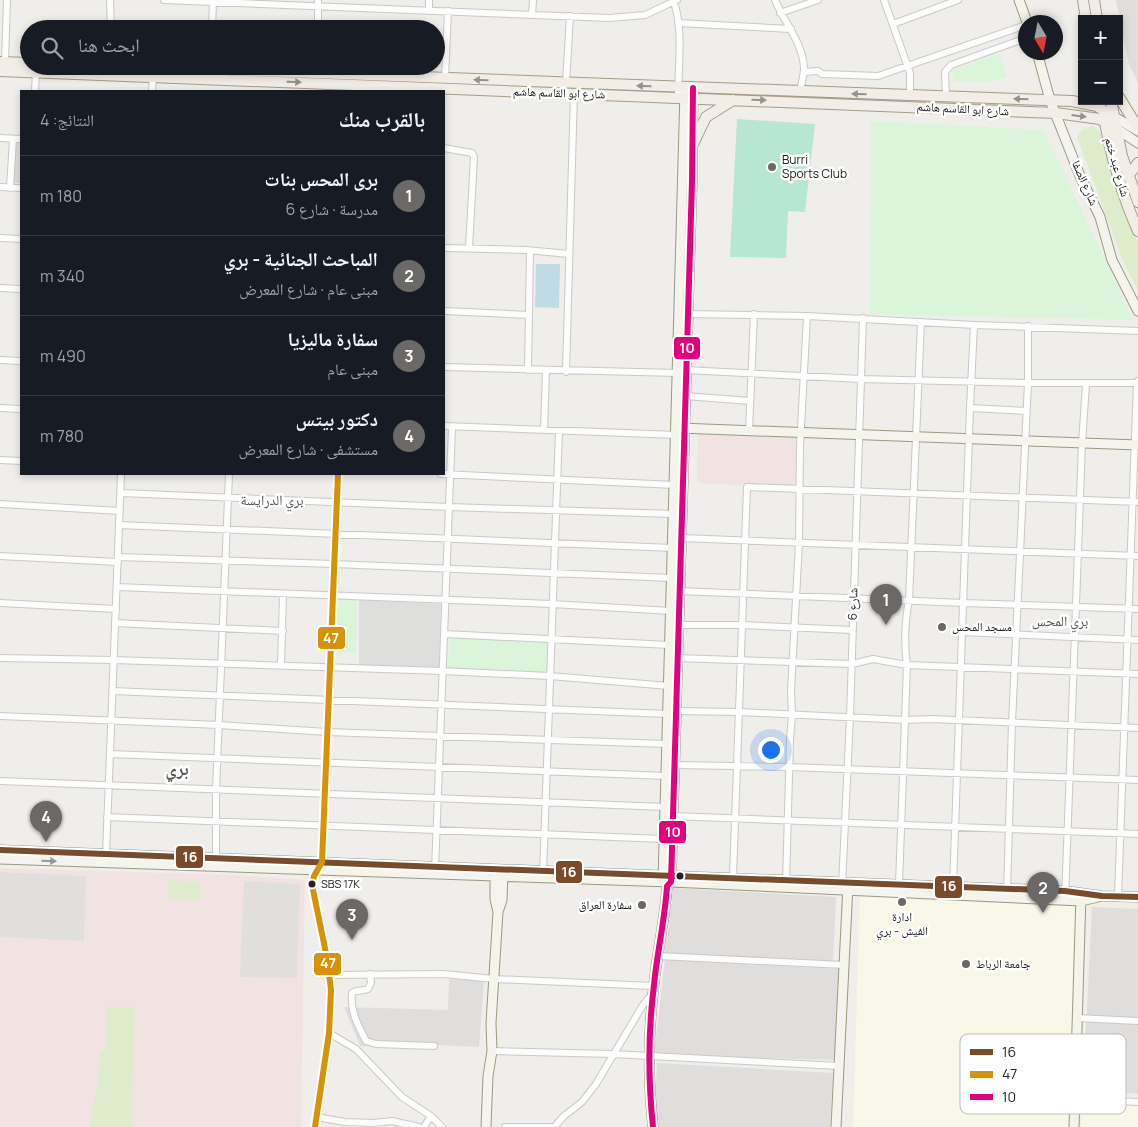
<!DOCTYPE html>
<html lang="ar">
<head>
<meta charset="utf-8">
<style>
	body { margin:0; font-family:Manrope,"Noto Naskh Arabic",sans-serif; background:#20242c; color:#f1f3f6; direction:rtl }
	.controls { position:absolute; right:15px; top:15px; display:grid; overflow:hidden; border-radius:0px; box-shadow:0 2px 8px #0003 }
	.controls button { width:45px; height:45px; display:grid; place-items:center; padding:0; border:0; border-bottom:1px solid #363941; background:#171b24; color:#f1f3f6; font:25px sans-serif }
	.compass { position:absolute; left:1018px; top:15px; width:45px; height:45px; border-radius:50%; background:#171b24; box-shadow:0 2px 8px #0003; rotate:170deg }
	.you { position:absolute; left:770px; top:749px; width:18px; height:18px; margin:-12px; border:4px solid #fff; border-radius:50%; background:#1a73e8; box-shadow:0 0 0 8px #1a73e833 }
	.badge { display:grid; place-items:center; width:32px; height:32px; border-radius:50%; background:#6a6968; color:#fff; font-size:16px; font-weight:700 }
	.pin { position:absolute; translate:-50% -41px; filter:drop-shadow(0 1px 2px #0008) }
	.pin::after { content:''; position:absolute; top:26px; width:18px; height:15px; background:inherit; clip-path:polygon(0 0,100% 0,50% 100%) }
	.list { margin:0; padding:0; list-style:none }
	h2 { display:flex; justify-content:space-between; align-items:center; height:65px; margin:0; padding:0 20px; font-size:21px }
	h2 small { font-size:16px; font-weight:400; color:#9ea1a6 }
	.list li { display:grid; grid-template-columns:32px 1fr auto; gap:15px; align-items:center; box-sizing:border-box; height:80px; padding:0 20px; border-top:1px solid #363941 }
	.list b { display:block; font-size:19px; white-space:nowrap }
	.list p { margin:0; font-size:16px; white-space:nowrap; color:#9ea1a6 }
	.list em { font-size:16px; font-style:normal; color:#9ea1a6 }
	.icon { flex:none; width:28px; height:28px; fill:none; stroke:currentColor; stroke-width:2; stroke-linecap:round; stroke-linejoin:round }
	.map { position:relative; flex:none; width:1138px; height:1127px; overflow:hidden; direction:ltr }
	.search { position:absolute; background:#171b24; box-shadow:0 2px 8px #0003; left:20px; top:20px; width:425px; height:55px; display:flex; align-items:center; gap:12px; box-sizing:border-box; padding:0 18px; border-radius:28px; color:#9ea1a6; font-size:19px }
	.panel { position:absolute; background:#171b24; box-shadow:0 2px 8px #0003; left:20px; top:90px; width:425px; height:385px; border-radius:0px; direction:rtl }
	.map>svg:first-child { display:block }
</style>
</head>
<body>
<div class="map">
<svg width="1138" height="1127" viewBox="0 0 1138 1127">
	<rect width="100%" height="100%" fill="#f0eeeb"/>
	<path fill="#dfdedc" d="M672,888l164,9 -3,65 -169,-7z
		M1092,907l46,2v185l-55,-4z
		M665,960l174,9 -4,91 -181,-5z
		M449,979l35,2 -5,66 -42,-2 -1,3 -76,-2 -16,-39 104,3z
		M657,1063l176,10 -3,54h-176z"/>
	<path fill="#f1e3e1" d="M698,433l100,2 -2,53 -99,-5z
		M0,868l236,7 69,5 -4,247h-301z"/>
	<path fill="#f8f7e8" d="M860,895l217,8 -7,224h-217z
		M1082,1102l56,3v22h-57z"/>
	<path fill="#dededc" d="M15,143h6v40h-8z
		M359,600l82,4 -2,63 -80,-2z"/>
	<path fill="#e0deda" d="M1116,0h22v82l-9,-17z"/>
	<path fill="#ddeccb" d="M1093,126l12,12 23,81 10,23v49l-15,-30 -46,-124 6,-8z
		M169,880l31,2 -1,17 -31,-1z
		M107,1007h28l-4,120h-41l5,-32 3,-6 2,-36 6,-3z"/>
	<path fill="#daf5da" d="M999,54l8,23 -12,4 -41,1 -2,-12z
		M871,121l173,9 89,190 -263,-6z
		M339,599l18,1 -1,53h-19z
		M450,636l99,5 -2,32 -99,-5z"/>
	<path fill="#b7e6d2" d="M737,119l78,5 -10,88 -17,-1 -2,47 -56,-1z"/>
	<path fill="#e0dfde" d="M0,872l86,4 -2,65 -84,-4z
		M244,881l56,3 -3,94 -57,-1z"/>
	<path fill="#bfdbe3" d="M536,264h24l-1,44 -24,-1z"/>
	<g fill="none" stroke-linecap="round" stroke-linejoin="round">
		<defs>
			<path id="street" d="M110,0l1,29
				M164,0l445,18 36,-3 32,-15
				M429,0v11
				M673,0c11,26 5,69 5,97
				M775,0c9,22 28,43 29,68 0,8 -3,16 -4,24
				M884,0l26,73v23
				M780,13l38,-13
				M532,15l1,-15
				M678,23l113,6
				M893,24l65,-24
				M212,29l1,-29
				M318,29v-29
				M5,62l2,-62
				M804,72l14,-1 4,3 56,2 148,-51
				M445,78l3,-67
				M566,83l4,-67
				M35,91l1,-19
				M152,91l1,-14
				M946,97l-1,-25 6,-7 75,-27
				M0,138l21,1
				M444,148l28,5 2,4 -5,91
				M0,187l21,1
				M10,188l3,-49
				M0,238l21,1
				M444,248l82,2 43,4
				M0,288l21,1
				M444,311l85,4
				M687,314l120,2 167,9 164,6
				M0,360l21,1
				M444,367l234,6 7,-3 176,9 167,4h109
				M528,370l2,-119
				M566,372l8,-279
				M685,396l65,5
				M0,408l21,1
				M970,408l56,3
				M444,426l233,9
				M544,430l2,-59
				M749,430l5,-116
				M0,460l21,1
				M441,474l234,11
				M121,493l328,14 225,7
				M0,504l120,7
				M119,525l554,23
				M681,538l457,18
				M0,556l118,6
				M118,557l216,7 338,14
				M117,587l435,17 119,7
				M679,591l285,12 174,6
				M0,603l116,6
				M115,623l168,8
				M678,625h64l110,5
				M962,632l176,8
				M444,634l226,11
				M0,658l114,2 328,11 108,5 119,10
				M677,658l175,6 21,-5 34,6 231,9
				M281,665l2,-70
				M112,691l556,23
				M676,711l63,1 166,8 27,-1 206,9
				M0,716l219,9 108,7 340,12
				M110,754l556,22
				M674,765l115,2 349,13
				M0,781l665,26
				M673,816l465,18
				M107,817l557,22
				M106,854l15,-380
				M216,858v-68l13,-316
				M435,871l17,-444
				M543,874l16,-443
				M733,877l14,-390 391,15
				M786,884l4,-144 2,-25 -1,-24 8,-148 1,-97 7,-130
				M899,884l8,-219c-3,-21 -2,-44 2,-65l12,-278
				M842,886l8,-169 13,-399
				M953,887l17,-479 4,-83
				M1007,892l5,-169 16,-340v-57
				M1118,896c6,-171 13,-342 19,-513l1,-2
				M1065,900l17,-457 4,-59
				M658,956l186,9
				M370,974l1,9 -3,6c-5,2 -12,1 -16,4 -2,19 6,32 14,48l10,3 58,2
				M330,975l114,-1 50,5 159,7
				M1077,1018l61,3
				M329,1033l27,16 46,48 29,19 11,11
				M492,1051l121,3 226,12
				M1075,1099l63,3
				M316,1117l29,5 29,1 18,-2 27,6
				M315,1127l14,-94 2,-43 -4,-32 -15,-73 2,-9 8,-14 16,-388
				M424,1127l7,-11
				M505,1127h50
				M554,1127l10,-11 18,-14 14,-18 47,-79 10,-12"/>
			<path id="secondary" d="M1019,0l8,22
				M1037,52l13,48 30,76 20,41 12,43 26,51
				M1103,110l35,21
				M1114,127l24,16
				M679,428l459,17
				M0,850l1065,41 37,5 36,1
				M0,859l671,23 410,19 17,-4
				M495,870v29l3,13
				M663,880l22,-789
				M486,1127l2,-51 4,-25 -1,-28 7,-111 4,-12 1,-29
				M653,1127c-5,-47 -5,-95 1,-142 3,-33 11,-65 13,-99l4,-4 21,-701 1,-93
				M836,1127l12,-242
				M1074,1127l7,-232"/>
			<path id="primary" d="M1083,0l3,19
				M1094,0l3,19
				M0,62l29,1
				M122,66l950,35 25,5 6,4
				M0,71l1056,42 44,6 5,3
				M1119,97l19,31
				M1111,101l11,55 16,46
				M1104,117c7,39 18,78 34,114
				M693,144l13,-27 27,-17
				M1128,176l10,-13"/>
		</defs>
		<use href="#street" stroke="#c9c8c7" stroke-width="8"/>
		<use href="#secondary" stroke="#999a82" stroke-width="11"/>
		<use href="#primary" stroke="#a79c86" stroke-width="12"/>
		<use href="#street" stroke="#fdfcfc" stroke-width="6"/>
		<use href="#secondary" stroke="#f4f4ed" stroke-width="9"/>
		<use href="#primary" stroke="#f3ede7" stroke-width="10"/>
		<defs>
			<path id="bus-1" d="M0,850l1065,41 37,5 36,1"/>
			<path id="bus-2" d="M315,1127l14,-94 2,-43 -4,-32 -15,-73 2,-9 8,-14 16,-388"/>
			<path id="bus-3" d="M653,1127c-5,-47 -5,-95 1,-142 3,-33 11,-65 13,-99l4,-4 21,-701 1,-93"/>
		</defs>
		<use href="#bus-1" stroke="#fff" stroke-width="10"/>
		<use href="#bus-2" stroke="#fff" stroke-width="10"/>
		<use href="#bus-3" stroke="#fff" stroke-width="10"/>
		<use href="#bus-1" stroke="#7a4b2a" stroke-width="6"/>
		<use href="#bus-2" stroke="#d79205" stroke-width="6"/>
		<use href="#bus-3" stroke="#e5007d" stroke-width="6"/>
	</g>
	<defs><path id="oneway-solid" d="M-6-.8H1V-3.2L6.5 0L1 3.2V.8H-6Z" transform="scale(1.25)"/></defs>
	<g fill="#95928e">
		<use href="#oneway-solid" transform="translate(481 80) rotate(-178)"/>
		<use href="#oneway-solid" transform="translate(294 82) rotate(2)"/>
		<use href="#oneway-solid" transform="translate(644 86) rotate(-178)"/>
		<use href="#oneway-solid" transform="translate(859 94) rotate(-178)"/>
		<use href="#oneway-solid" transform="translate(1021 99) rotate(-178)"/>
		<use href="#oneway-solid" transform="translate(759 100) rotate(2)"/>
		<use href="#oneway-solid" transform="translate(1079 116) rotate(7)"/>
	</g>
	<use fill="#969692" href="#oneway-solid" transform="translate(49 861) rotate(2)"/>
	<g fill="#6a6968" stroke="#fff" stroke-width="2">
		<circle cx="772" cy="167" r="5"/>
		<circle cx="942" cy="627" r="5"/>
		<circle cx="902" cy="902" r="5"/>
		<circle cx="642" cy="905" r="5"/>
		<circle cx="966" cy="964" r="5"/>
	</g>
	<g fill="#222" stroke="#fff" stroke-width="2">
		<circle cx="680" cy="876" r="4.5"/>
		<circle cx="312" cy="884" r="4.5"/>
	</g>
	<g text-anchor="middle" stroke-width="5" stroke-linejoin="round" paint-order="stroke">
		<g font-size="11" fill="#222" stroke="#fff" text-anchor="start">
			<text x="321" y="888">SBS 17K</text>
		</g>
		<g font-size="12" fill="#222" stroke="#fff">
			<text transform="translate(559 93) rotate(2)" y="4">شارع ابو القاسم هاشم</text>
			<text transform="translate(963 109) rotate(3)" y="4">شارع ابو القاسم هاشم</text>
			<text transform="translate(1117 167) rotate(74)" y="4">شارع عبد ختم</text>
			<text transform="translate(1085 183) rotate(66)" y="4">شارع الصفا</text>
			<text transform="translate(853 604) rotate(-88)" y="4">شارع 6</text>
		</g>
		<g font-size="12" fill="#222" stroke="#fff" text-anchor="start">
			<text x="782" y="164">Burri<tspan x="782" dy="14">Sports Club</tspan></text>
			<text x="952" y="631">مسجد المحس</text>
			<text x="632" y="909" text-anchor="end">سفارة العراق</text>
			<text x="902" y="921" text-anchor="middle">ادارة<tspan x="902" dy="14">الفيش - بري</tspan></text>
			<text x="976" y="968">جامعة الرباط</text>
		</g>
		<g font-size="14" fill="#555" stroke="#fff">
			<text x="272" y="505">بري الدرايسة</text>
			<text x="1060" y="626">بري المحس</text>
		</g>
		<g font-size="18" font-weight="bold" fill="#555" stroke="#fff">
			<text x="177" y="775">بري</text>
		</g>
	</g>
	<rect x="960" y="1034" width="166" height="80" rx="8" fill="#fff" stroke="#bdbdbd" stroke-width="1"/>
	<rect x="970" y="1049" width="23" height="6" fill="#7a4b2a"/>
	<rect x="970" y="1071" width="23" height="7" fill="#d79205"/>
	<rect x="970" y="1094" width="23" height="6" fill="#e5007d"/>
	<g font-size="14" fill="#222">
		<text x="1002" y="1057">16</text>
		<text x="1002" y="1079">47</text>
		<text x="1002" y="1102">10</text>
	</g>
	<g stroke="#fff" stroke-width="2">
		<rect x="673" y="336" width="28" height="24" rx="5" fill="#e5007d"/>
		<rect x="317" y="626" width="29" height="24" rx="5" fill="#d79205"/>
		<rect x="658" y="820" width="29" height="24" rx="5" fill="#e5007d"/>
		<rect x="175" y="845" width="29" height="24" rx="5" fill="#7a4b2a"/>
		<rect x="555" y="860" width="28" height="24" rx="5" fill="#7a4b2a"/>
		<rect x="934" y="875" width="29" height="24" rx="5" fill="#7a4b2a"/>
		<rect x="313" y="952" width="29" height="24" rx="5" fill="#d79205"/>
	</g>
	<g font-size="14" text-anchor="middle" font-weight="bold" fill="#fff">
		<text x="687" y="353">10</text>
		<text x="331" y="643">47</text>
		<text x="673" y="837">10</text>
		<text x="190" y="862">16</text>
		<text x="569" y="877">16</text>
		<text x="949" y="891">16</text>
		<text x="328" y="968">47</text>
	</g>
</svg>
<div class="controls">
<button>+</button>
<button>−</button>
</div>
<svg class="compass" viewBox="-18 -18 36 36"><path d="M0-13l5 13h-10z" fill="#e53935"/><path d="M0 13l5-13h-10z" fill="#9ea1a6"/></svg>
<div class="you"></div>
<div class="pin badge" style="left:886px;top:625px">1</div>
<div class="pin badge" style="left:1043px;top:913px">2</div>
<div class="pin badge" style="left:352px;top:940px">3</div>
<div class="pin badge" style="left:46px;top:842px">4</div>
<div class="search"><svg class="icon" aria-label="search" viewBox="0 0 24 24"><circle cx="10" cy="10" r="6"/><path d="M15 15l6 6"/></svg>ابحث هنا</div>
<section class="panel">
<h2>بالقرب منك<small>النتائج: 4</small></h2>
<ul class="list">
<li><span class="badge">1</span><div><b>برى المحس بنات</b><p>مدرسة · شارع 6</p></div><em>180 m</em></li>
<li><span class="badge">2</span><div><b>المباحث الجنائية - بري</b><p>مبنى عام · شارع المعرض</p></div><em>340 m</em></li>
<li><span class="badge">3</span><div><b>سفارة ماليزيا</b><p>مبنى عام</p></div><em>490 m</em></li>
<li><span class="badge">4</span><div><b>دكتور بيتس</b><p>مستشفى · شارع المعرض</p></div><em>780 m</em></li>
</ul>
</section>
</div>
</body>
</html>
